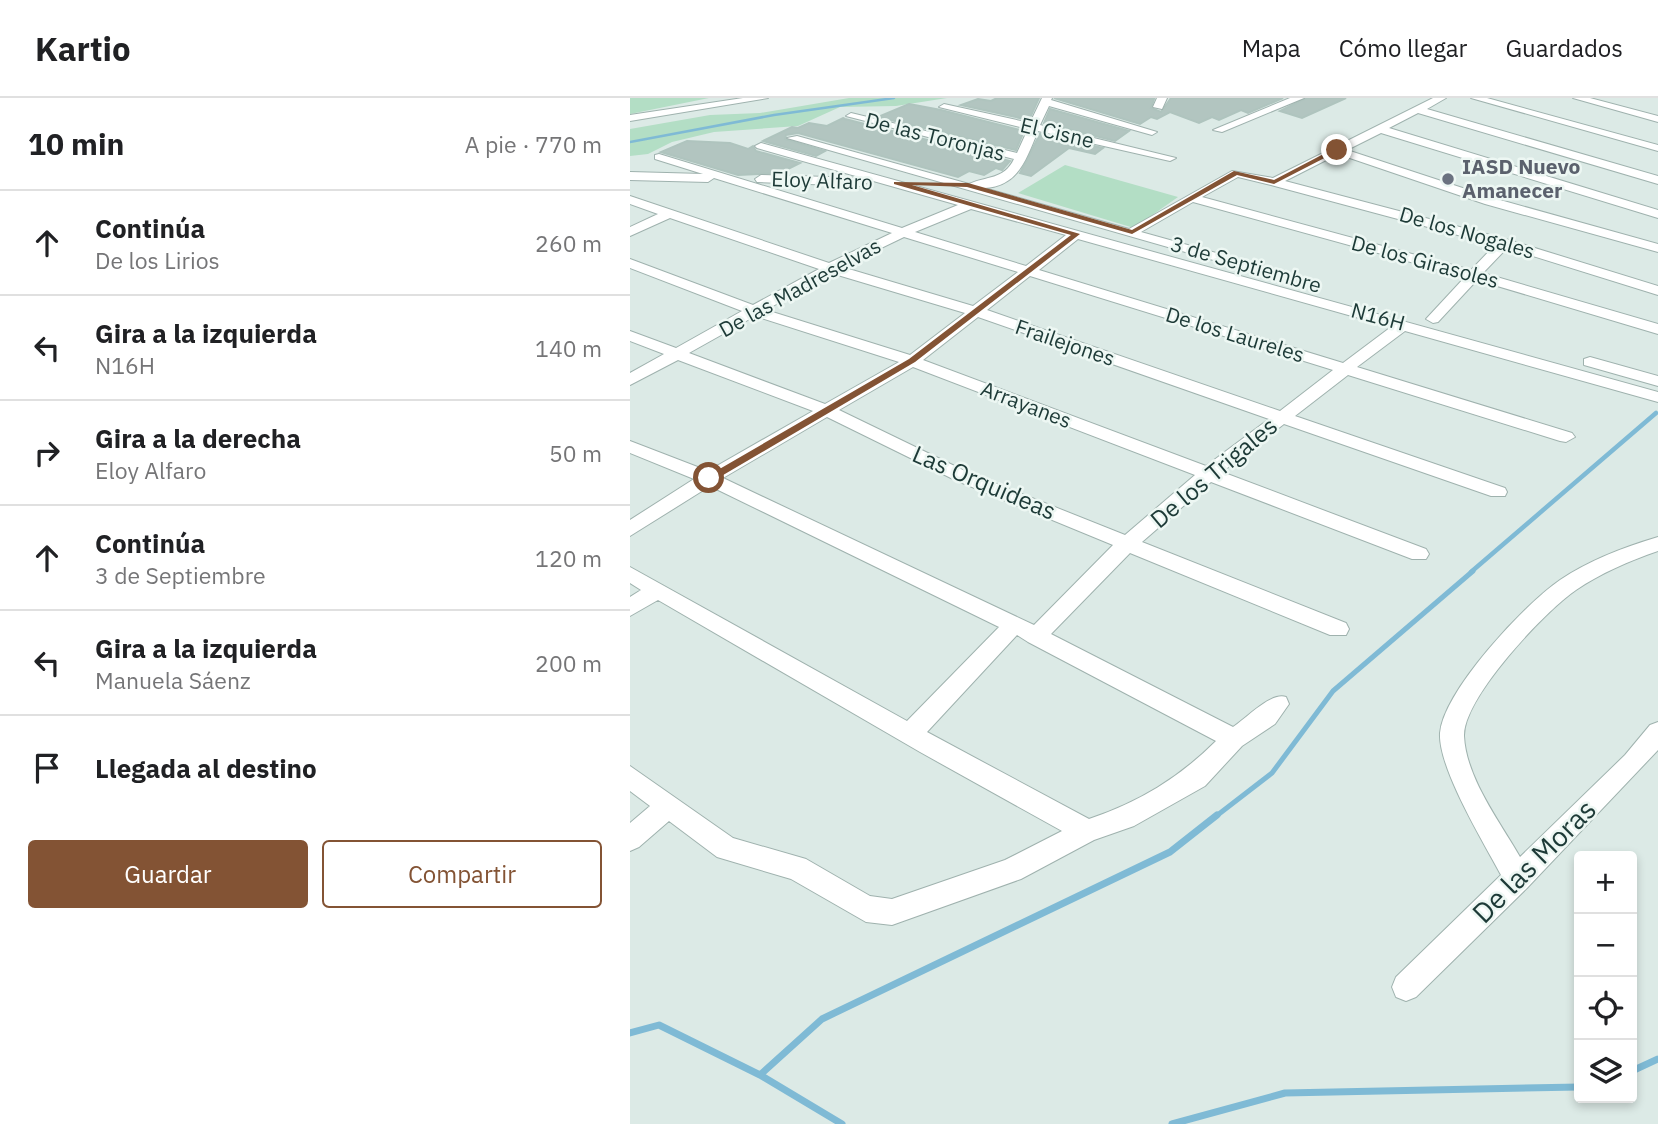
<!DOCTYPE html>
<html lang="es">
<head>
<meta charset="utf-8">
<style>
	body { margin:0; font-family:"IBM Plex Sans",sans-serif; background:#f2f2f2; color:#202124 }
	.controls { position:absolute; right:21px; bottom:21px; display:grid; overflow:hidden; border-radius:7px; box-shadow:0 4px 10px #0003 }
	.controls button { width:63px; height:63px; display:grid; place-items:center; padding:0; border:0; border-bottom:2px solid #e0e0e0; background:#fff; color:#202124; font:35px sans-serif }
	.stop { position:absolute; width:21px; height:21px; margin:-16px; border:5px solid #835334; border-radius:50%; background:#fff }
	.stop.end { background:#835334; border-color:#fff; box-shadow:0 2px 7px #0008 }
	.list { margin:0; padding:0; list-style:none }
	h2 { display:flex; justify-content:space-between; align-items:center; height:91px; margin:0; padding:0 28px; font-size:30px }
	h2 small { font-size:23px; font-weight:400; color:#757577 }
	.list li { display:grid; grid-template-columns:46px 1fr auto; gap:21px; align-items:center; box-sizing:border-box; height:105px; padding:0 28px; border-top:2px solid #e0e0e0 }
	.list b { display:block; font-size:26px; white-space:nowrap }
	.list p { margin:0; font-size:23px; white-space:nowrap; color:#757577 }
	.list em { font-size:23px; font-style:normal; color:#757577 }
	.actions { display:flex; gap:14px; padding:21px 28px }
	.actions a { flex:1; padding:16px 0; border:2px solid #835334; border-radius:7px; text-align:center; font-size:24px; color:#835334 }
	.actions .main { background:#835334; color:#fff }
	.icon { flex:none; width:38px; height:38px; fill:none; stroke:currentColor; stroke-width:2; stroke-linecap:round; stroke-linejoin:round }
	.map { position:relative; flex:none; width:1028px; height:1026px; overflow:hidden }
	header { display:flex; align-items:center; gap:42px; box-sizing:border-box; height:98px; padding:0 35px; background:#fff; border-bottom:2px solid #e0e0e0 }
	header strong { font-size:33px }
	nav { display:flex; gap:38px; margin-inline-start:auto; font-size:24px }
	main { display:flex }
	aside { flex:1; background:#fff }
	.map>svg:first-child { display:block }
</style>
</head>
<body>
<header>
<strong>Kartio</strong>
<nav><a>Mapa</a><a>Cómo llegar</a><a>Guardados</a></nav>
</header>
<main>
<aside>
<h2>10 min<small>A pie · 770 m</small></h2>
<ul class="list">
<li><svg class="icon" aria-label="ahead" viewBox="0 0 24 24"><path d="M12 20V5M6 11l6-6 6 6"/></svg><div><b>Continúa</b><p>De los Lirios</p></div><em>260 m</em></li>
<li><svg class="icon" aria-label="left" viewBox="0 0 24 24"><path d="M17 20v-9H6M10 6l-5 5 5 5"/></svg><div><b>Gira a la izquierda</b><p>N16H</p></div><em>140 m</em></li>
<li><svg class="icon" aria-label="right" viewBox="0 0 24 24"><path d="M7 20v-9h11M14 6l5 5-5 5"/></svg><div><b>Gira a la derecha</b><p>Eloy Alfaro</p></div><em>50 m</em></li>
<li><svg class="icon" aria-label="ahead" viewBox="0 0 24 24"><path d="M12 20V5M6 11l6-6 6 6"/></svg><div><b>Continúa</b><p>3 de Septiembre</p></div><em>120 m</em></li>
<li><svg class="icon" aria-label="left" viewBox="0 0 24 24"><path d="M17 20v-9H6M10 6l-5 5 5 5"/></svg><div><b>Gira a la izquierda</b><p>Manuela Sáenz</p></div><em>200 m</em></li>
<li><svg class="icon" aria-label="arrive" viewBox="0 0 24 24"><path d="M6 21V4h12l-3 4 3 4H6"/></svg><div><b>Llegada al destino</b></div></li>
</ul>
<div class="actions"><a class="main">Guardar</a><a>Compartir</a></div>
</aside>
<div class="map">
<svg width="1028" height="1026" viewBox="0 0 1028 1026">
	<rect width="100%" height="100%" fill="#dceae6"/>
	<path fill="#b3dec5" d="M0,0h79l-79,16z
		M219,0h98l-51,8 -56,1 -42,19 -84,6 -42,10 -24,12 -18,2v-27l80,-14 50,-2z
		M435,67l113,32 -44,31 -116,-35z"/>
	<g fill="none" stroke-linecap="round" stroke-linejoin="round">
		<path stroke="#7fbad5" stroke-width="2.5" d="M0,44l144,-27 120,-17"/>
		<path stroke="#7fbad5" stroke-width="4.5" d="M841,474l185,-159"/>
		<path stroke="#7fbad5" stroke-width="5" d="M585,719l57,-44 61,-82 140,-120"/>
		<path stroke="#7fbad5" stroke-width="7" d="M0,935l29,-8 101,50 82,49
			M1002,973l26,-12
			M130,977l62,-56 348,-167 47,-37
			M542,1026l113,-31 294,-6"/>
	</g>
	<path fill="#b2c5c0" stroke="#afc4be" stroke-width="2" d="M367,0h42l-10,22 -68,-15 17,-6 13,2z
		M424,0l100,1 -3,9 10,4 10,-14h112l-35,15 -7,-3 -22,10 -7,-3 -13,6 -29,-11 -13,7 -6,-2 -11,7z
		M676,0h40l-44,20 -22,-7z
		M279,6l32,6 83,21 -8,19 -138,-33z
		M420,11l79,22 -14,10 -71,-18z
		M213,20l2,1 165,42 -8,9 -6,-2 -12,7 -15,-4 -11,6 -160,-44 -12,2 -1,4 40,12 -9,5 -53,-15 29,-14 6,1 11,-5 18,3z
		M410,36l63,14 -8,6 -26,-6 -38,28 -11,-3z
		M57,43l43,2 18,6 5,-3 3,5 44,12 -20,10 -42,2 -77,-23z"/>
	<g fill="none" stroke-linecap="round" stroke-linejoin="round">
		<defs>
			<path id="minor" d="M113,0h25l-138,23v-6z
				M412,0h10l-1,2 106,32 -5,3 -103,-29 -9,19 136,33 -6,3 -132,-30c-12,28 -19,55 -54,57l145,41 103,-58 41,7 160,-80h13l-19,11 231,67v8l-240,-71 -29,15 269,82v8l-277,-85 -34,17 146,48 165,46v8l-173,-48 -147,-50 -53,27 224,59 149,46v9l-151,-47 -24,25 175,51v10l-181,-54 -39,42 -5,1 -7,-4 39,-42 -272,-75 -52,30 147,41 2,3 -7,4 -496,-142 10,-2 172,48c17,-8 35,-4 45,-25l-168,-43 5,-3 166,40 11,-24 -89,-22 5,-3 86,19zM608,79l33,8 224,60 -24,25 -269,-73z
				M527,0h10l-5,11 -9,-2z
				M660,0h14l-82,34 -9,-2z
				M841,0h16l171,47v6z
				M943,0h17l68,18v6z
				M131,45l897,249v10l-253,-71 -48,36 215,66 3,4 -9,5 -6,-1 -212,-66 -53,41 210,72 2,4 -2,4h-14l-207,-72 -62,48 204,77 3,5 -3,5h-14l-201,-77 -69,60 204,81 3,6 -3,6h-16l-200,-82 -79,81 182,93c15,-10 38,-35 53,-30l3,7 -14,20 -33,22 -37,40 -71,40 -40,14 -73,39 -129,46 -26,-3 -75,-43 -74,-22 -48,-36 -30,26 -9,4v-28l20,-17 -20,-15v-25l103,72 73,21 64,37 22,3 113,-39 57,-29 -142,-79 -262,-152 -28,16v-19l11,-7 -11,-7v-16l277,154 92,-94 -289,-141 -80,50v-16l64,-41 -64,-26v-12l78,30 105,-60 -135,-51 -48,25v-12l34,-19 -34,-13v-10l46,17 66,-37 -112,-43v-9l123,46 66,-36 -149,-51 -40,18v-9l28,-13 -28,-10v-8l199,67 63,-30 -178,-55 -6,4 -78,-2v-8l73,2 -48,-15v-4l4,-1 243,74 56,-23 -201,-57 -2,-2zM341,111l95,26 -40,31 -111,-34zM274,139l114,35 -45,34 -131,-39zM448,141l313,88 -48,36 -304,-93zM201,175l134,40 -55,42 -144,-45zM400,178l303,94 -53,41 -293,-101zM125,218l144,46 -74,42 -136,-51zM348,219l291,102 -63,47 -283,-106zM283,269l282,108 -70,60 -158,-63 -128,-62zM197,319l128,63 158,65 -79,80 -311,-147zM387,537l11,7 188,99c-37,37 -77,61 -127,78l-162,-87z
				M131,77l101,3 6,4 -6,4 -105,-4 -2,-3z
				M960,259l68,19v10l-74,-21v-6z
				M1028,439v14c-29,10 -57,22 -82,39 -31,21 -113,108 -112,146 2,42 36,86 56,121l105,-102 25,-30 8,-3v28l-131,138 -111,109 -10,4 -10,-4 -4,-10 4,-10 105,-102c-17,-32 -63,-107 -61,-142 4,-43 85,-129 120,-153 30,-20 64,-33 98,-43z"/>
		</defs>
		<use href="#minor" stroke="#9fb2ae" stroke-width="2"/>
		<use href="#minor" fill="#fff" fill-rule="evenodd"/>
	</g>
	<path fill="#835334" d="M705,50l5,2 -66,34 -37,-9 -105,59 -165,-47 -55,-2 168,49 -165,128 -202,119 -9,-3 205,-119 162,-124 -177,-51v-2l74,1 164,47 102,-59 40,9z"/>
	<circle fill="#6b7280" stroke="#edf7f3" stroke-width="2.5" cx="818" cy="81" r="7"/>
	<g text-anchor="middle" stroke-width="5" stroke-linejoin="round" paint-order="stroke">
		<g font-size="21" fill="#1d3a37" stroke="#edf7f3">
			<text transform="translate(427 35) rotate(13)" y="7">El Cisne</text>
			<text transform="translate(305 39) rotate(14)" y="7">De las Toronjas</text>
			<text transform="translate(192 83) rotate(2)" y="7">Eloy Alfaro</text>
			<text transform="translate(837 135) rotate(16)" y="7">De los Nogales</text>
			<text transform="translate(795 164) rotate(15)" y="7">De los Girasoles</text>
			<text transform="translate(616 167) rotate(16)" y="7">3 de Septiembre</text>
			<text transform="translate(170 190) rotate(-29)" y="7">De las Madreselvas</text>
			<text transform="translate(748 219) rotate(15)" y="7">N16H</text>
			<text transform="translate(605 237) rotate(17)" y="7">De los Laureles</text>
			<text transform="translate(435 245) rotate(19)" y="7">Frailejones</text>
			<text transform="translate(396 307) rotate(21)" y="7">Arrayanes</text>
		</g>
		<g font-size="21" font-weight="bold" fill="#5b616d" stroke="#edf7f3" text-anchor="start">
			<text x="832" y="76">IASD Nuevo<tspan x="832" dy="24">Amanecer</tspan></text>
		</g>
		<g font-size="24" fill="#1d3a37" stroke="#edf7f3">
			<text transform="translate(584 375) rotate(-40)" y="8">De los Trigales</text>
			<text transform="translate(354 385) rotate(23)" y="8">Las Orquideas</text>
		</g>
		<g font-size="28" fill="#1d3a37" stroke="#edf7f3">
			<text transform="translate(904 763) rotate(-45)" y="10">De las Moras</text>
		</g>
	</g>
</svg>
<div class="controls">
<button>+</button>
<button>−</button>
<button><svg class="icon" aria-label="locate" viewBox="0 0 24 24"><circle cx="12" cy="12" r="6"/><path d="M12 2v4M12 18v4M2 12h4M18 12h4"/></svg></button>
<button><svg class="icon" aria-label="layers" viewBox="0 0 24 24"><path d="M12 4l9 5-9 5-9-5zM3 14l9 5 9-5"/></svg></button>
</div>
<div class="stop" style="left:79px;top:380px"></div>
<div class="stop end" style="left:707px;top:52px"></div>
</div>
</main>
</body>
</html>
